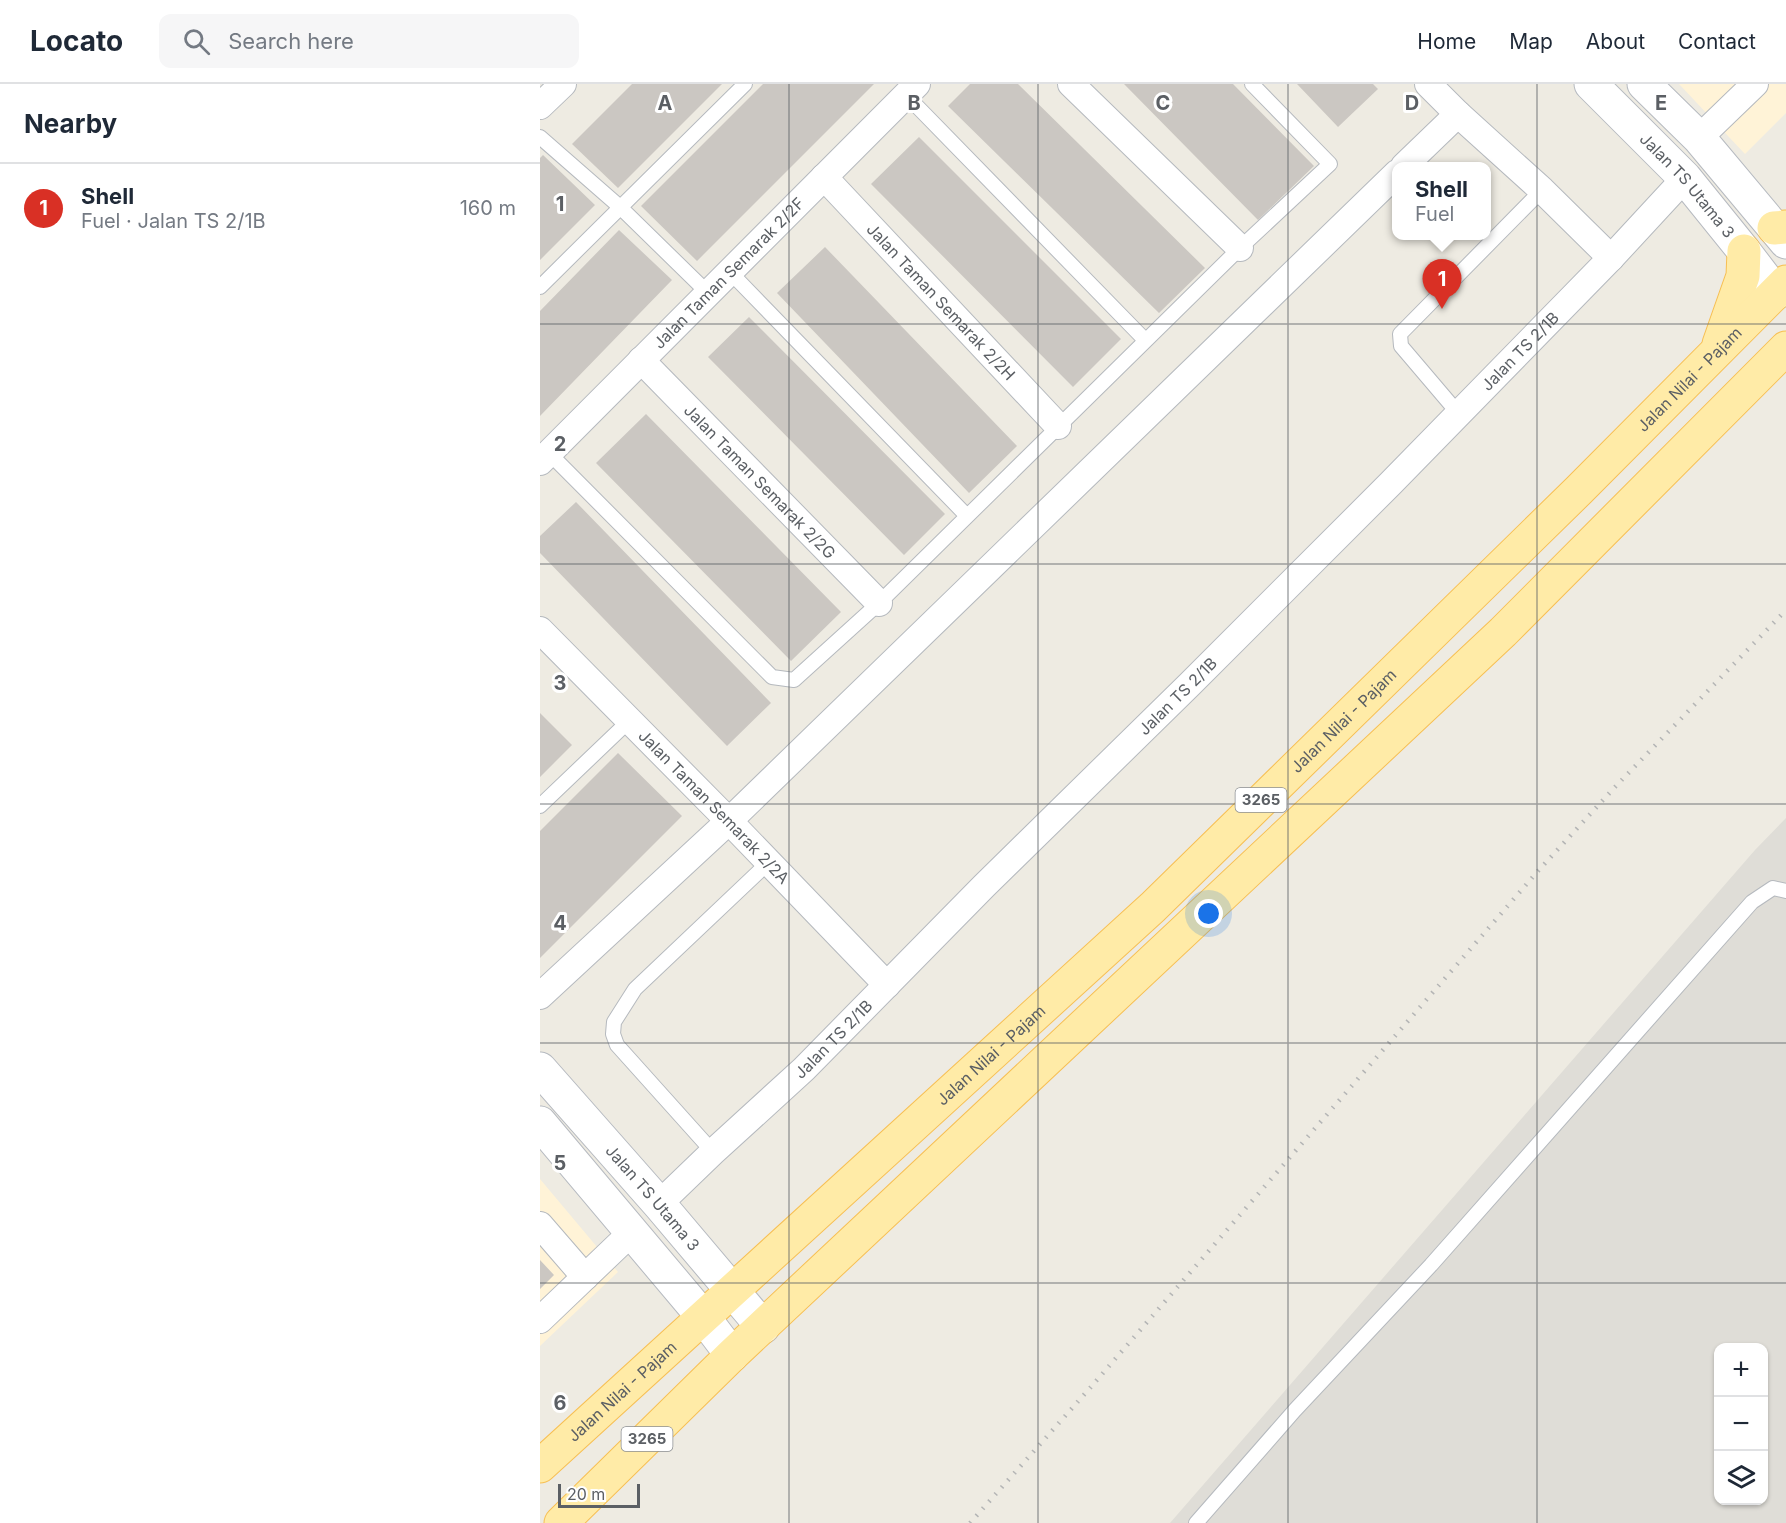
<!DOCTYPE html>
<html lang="en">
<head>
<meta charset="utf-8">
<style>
	body { margin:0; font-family:Inter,sans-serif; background:#f6f6f7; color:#1f2937 }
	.controls { position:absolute; right:18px; bottom:18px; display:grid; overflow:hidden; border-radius:12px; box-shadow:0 2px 4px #0004 }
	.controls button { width:54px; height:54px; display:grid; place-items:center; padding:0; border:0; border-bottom:2px solid #e0e1e3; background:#fff; color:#1f2937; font:30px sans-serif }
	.scale { position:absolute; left:18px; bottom:15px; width:82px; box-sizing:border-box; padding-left:6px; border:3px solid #5b5f64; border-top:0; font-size:16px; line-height:21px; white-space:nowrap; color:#5b5f64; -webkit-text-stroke:4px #fff; paint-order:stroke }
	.you { position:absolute; left:669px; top:830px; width:21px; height:21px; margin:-15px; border:4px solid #fff; border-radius:50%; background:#1a73e8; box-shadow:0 0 0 9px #1a73e833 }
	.badge { display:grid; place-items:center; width:39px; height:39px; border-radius:50%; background:#d93025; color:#fff; font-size:20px; font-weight:700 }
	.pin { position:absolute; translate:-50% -50px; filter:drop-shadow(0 2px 3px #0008) }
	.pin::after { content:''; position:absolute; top:32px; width:21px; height:18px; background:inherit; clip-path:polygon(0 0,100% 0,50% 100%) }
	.popup { position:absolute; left:852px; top:78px; width:99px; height:78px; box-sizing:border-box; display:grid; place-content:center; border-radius:12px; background:#fff; filter:drop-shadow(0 2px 4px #0005); font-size:20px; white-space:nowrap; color:#747a83 }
	.popup b { font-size:22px; color:#1f2937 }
	.popup::after { content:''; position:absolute; left:50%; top:100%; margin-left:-12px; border:12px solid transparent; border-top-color:#fff }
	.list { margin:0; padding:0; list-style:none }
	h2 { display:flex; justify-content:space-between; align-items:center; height:78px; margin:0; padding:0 24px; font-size:26px }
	h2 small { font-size:20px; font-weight:400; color:#747a83 }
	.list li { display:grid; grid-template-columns:39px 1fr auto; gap:18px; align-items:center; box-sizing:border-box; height:90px; padding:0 24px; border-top:2px solid #e0e1e3 }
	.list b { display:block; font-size:22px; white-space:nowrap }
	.list p { margin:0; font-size:20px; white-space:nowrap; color:#747a83 }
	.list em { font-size:20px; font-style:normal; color:#747a83 }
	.icon { flex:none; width:33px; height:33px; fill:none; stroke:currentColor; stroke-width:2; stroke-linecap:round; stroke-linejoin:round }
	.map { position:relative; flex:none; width:1246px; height:1439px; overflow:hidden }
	header { display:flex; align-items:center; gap:36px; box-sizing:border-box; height:84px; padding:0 30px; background:#fff; border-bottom:2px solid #e0e1e3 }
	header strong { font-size:28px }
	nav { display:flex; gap:33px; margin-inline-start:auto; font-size:21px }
	.search { width:420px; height:54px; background:#f6f6f7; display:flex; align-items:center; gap:15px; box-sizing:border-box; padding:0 21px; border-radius:12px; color:#747a83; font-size:22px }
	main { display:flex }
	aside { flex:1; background:#fff }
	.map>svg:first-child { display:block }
</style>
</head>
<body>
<header>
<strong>Locato</strong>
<div class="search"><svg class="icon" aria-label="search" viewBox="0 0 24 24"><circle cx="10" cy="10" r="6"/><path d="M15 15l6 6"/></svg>Search here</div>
<nav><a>Home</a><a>Map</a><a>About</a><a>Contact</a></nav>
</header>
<main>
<aside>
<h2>Nearby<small></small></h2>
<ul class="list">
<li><span class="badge">1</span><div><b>Shell</b><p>Fuel · Jalan TS 2/1B</p></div><em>160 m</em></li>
</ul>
</aside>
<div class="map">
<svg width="1246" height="1439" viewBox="0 0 1246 1439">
	<rect width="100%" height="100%" fill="#eeebe2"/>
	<path fill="#fff3d7" d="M1139,0h107v29l-41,41z
		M0,1095l78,93 -78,74z"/>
	<path fill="#dfddd7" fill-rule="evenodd" d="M1246,734v705h-616l585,-673zM1178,1264h46v152h-46z"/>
	<path fill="#cbc7c2" d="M92,0h90l-104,104 -46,-44z
		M223,0h111l-177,177 -56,-55z
		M430,0h48l187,184 -46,45 -211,-207z
		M584,0h109l81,82 -56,54z
		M757,0h76l5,5 -40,38z
		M379,53l202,202 -48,48 -202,-203z
		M3,71l52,50 -55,55v-102z
		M79,146l53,50 -132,136v-105z
		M285,163l192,199 -48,47 -192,-200z
		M209,233l196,197 -41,41 -196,-198z
		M106,330l195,198 -50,49 -195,-198z
		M36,418l195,201 -44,43 -187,-193v-17z
		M0,629l32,32 -32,32z
		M78,669l64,63 -142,142v-127z
		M0,1176l14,15 -14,14z"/>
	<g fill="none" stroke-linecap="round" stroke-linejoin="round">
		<defs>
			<path id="lane" d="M366,11l239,245
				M0,53l80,70 88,86
				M190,188l237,244
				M0,203l205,-203
				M918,329l-57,-67 -1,-12 142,-144
				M9,369l223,224 22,3 85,-77 361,-355 90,-84 -78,-80
				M0,722l90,-86
				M173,1068l-96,-107 -4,-11 1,-12 21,-33 134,-127
				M656,1439l99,-113 136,-145 321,-363 21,-14 13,3"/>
			<g id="street">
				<path d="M531,0l169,164"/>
				<path d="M888,0l30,30 84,76 69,68"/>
				<path d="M0,22l23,-22"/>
				<path d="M1159,54l56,-54"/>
				<path d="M864,82l54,-52"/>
				<path id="s1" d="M284,93l234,249"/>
				<path id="s2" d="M101,276l238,243"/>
				<path id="s3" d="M0,378l377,-378"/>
				<path id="s4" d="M0,546l189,191 158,164"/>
				<path d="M0,912l189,-175 668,-648"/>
				<path id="s5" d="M119,1120l54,-52 91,-83 180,-183 205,-201 201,-201 221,-226 74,-80"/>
				<path d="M0,1141l45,52"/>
				<path d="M0,1236l91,-87"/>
			</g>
			<g id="secondary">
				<path id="s6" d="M1051,0l94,94 59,73 32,42"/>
				<path d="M1104,0l55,54 87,104"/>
				<path id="s7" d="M0,985l119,135 104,123"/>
				<path d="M0,1039l164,195 28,37"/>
			</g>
			<g id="primary">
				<path d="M1234,144l12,-1"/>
				<path d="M1179,260l24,-68 1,-25"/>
				<path id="s8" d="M0,1382l613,-559 426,-417 207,-208"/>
				<path d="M21,1439l171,-168 771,-723 283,-284"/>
			</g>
		</defs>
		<use href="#lane" stroke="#b5b9be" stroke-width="16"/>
		<use href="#street" stroke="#b5b9be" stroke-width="28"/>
		<use href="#secondary" stroke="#b6bac0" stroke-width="35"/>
		<use href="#primary" stroke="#f7bf53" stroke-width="35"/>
		<use href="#lane" stroke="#fff" stroke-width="14"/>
		<use href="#street" stroke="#fff" stroke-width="26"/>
		<use href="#secondary" stroke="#fff" stroke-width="33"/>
		<use href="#primary" stroke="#ffeba7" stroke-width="33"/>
		<path stroke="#b4b5b5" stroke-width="4.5" stroke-dasharray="1.5 8" stroke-linecap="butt" d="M430,1439l120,-135 448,-517 77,-84 171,-177"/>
	</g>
	<path fill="none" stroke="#5b5f64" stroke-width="1.5" stroke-opacity="0.55" d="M249,0v1439M498,0v1439M748,0v1439M997,0v1439M0,240h1246M0,480h1246M0,720h1246M0,959h1246M0,1199h1246"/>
	<g text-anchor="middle" stroke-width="6" stroke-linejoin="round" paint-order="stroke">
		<g fill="#fff" stroke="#8c8f92" stroke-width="1.5">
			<rect x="695.5" y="704" width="51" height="24" rx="4.5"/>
			<rect x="81.5" y="1343" width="51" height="24" rx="4.5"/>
		</g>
		<g font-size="15" font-weight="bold" fill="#5b5f64">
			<text x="721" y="721">3265</text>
			<text x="107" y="1360">3265</text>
		</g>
		<g font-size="16" fill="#5b5f64" stroke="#fff">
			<text dy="6" stroke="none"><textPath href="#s6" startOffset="140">Jalan TS Utama 3</textPath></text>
			<text dy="6" stroke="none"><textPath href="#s3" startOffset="267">Jalan Taman Semarak 2/2F</textPath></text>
			<text dy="6" stroke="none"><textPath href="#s1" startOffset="171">Jalan Taman Semarak 2/2H</textPath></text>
			<text dy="6" stroke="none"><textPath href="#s5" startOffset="1212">Jalan TS 2/1B</textPath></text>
			<text dy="6" stroke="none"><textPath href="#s8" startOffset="1582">Jalan Nilai - Pajam</textPath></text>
			<text dy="6" stroke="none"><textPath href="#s2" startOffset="170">Jalan Taman Semarak 2/2G</textPath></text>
			<text dy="6" stroke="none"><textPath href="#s5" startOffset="726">Jalan TS 2/1B</textPath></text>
			<text dy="6" stroke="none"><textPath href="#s8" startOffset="1096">Jalan Nilai - Pajam</textPath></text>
			<text dy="6" stroke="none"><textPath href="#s4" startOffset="248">Jalan Taman Semarak 2/2A</textPath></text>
			<text dy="6" stroke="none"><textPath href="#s5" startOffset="240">Jalan TS 2/1B</textPath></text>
			<text dy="6" stroke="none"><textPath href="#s8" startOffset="610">Jalan Nilai - Pajam</textPath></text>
			<text dy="6" stroke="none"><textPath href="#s7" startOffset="171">Jalan TS Utama 3</textPath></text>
			<text dy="6" stroke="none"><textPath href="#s8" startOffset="111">Jalan Nilai - Pajam</textPath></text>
		</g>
	</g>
	<g font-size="20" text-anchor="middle" font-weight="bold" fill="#5b5f64" stroke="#fff" stroke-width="6" stroke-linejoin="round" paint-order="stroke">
		<text x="125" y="26">A</text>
		<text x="374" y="26">B</text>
		<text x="623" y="26">C</text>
		<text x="872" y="26">D</text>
		<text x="1121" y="26">E</text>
		<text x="20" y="127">1</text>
		<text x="20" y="367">2</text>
		<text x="20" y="606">3</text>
		<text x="20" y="846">4</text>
		<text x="20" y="1086">5</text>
		<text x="20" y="1326">6</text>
	</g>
</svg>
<div class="controls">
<button>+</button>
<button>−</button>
<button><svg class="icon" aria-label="layers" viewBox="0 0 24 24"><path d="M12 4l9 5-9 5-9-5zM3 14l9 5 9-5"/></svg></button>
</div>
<div class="scale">20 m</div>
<div class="you"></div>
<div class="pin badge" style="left:902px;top:225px">1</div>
<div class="popup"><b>Shell</b>Fuel</div>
</div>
</main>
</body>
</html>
